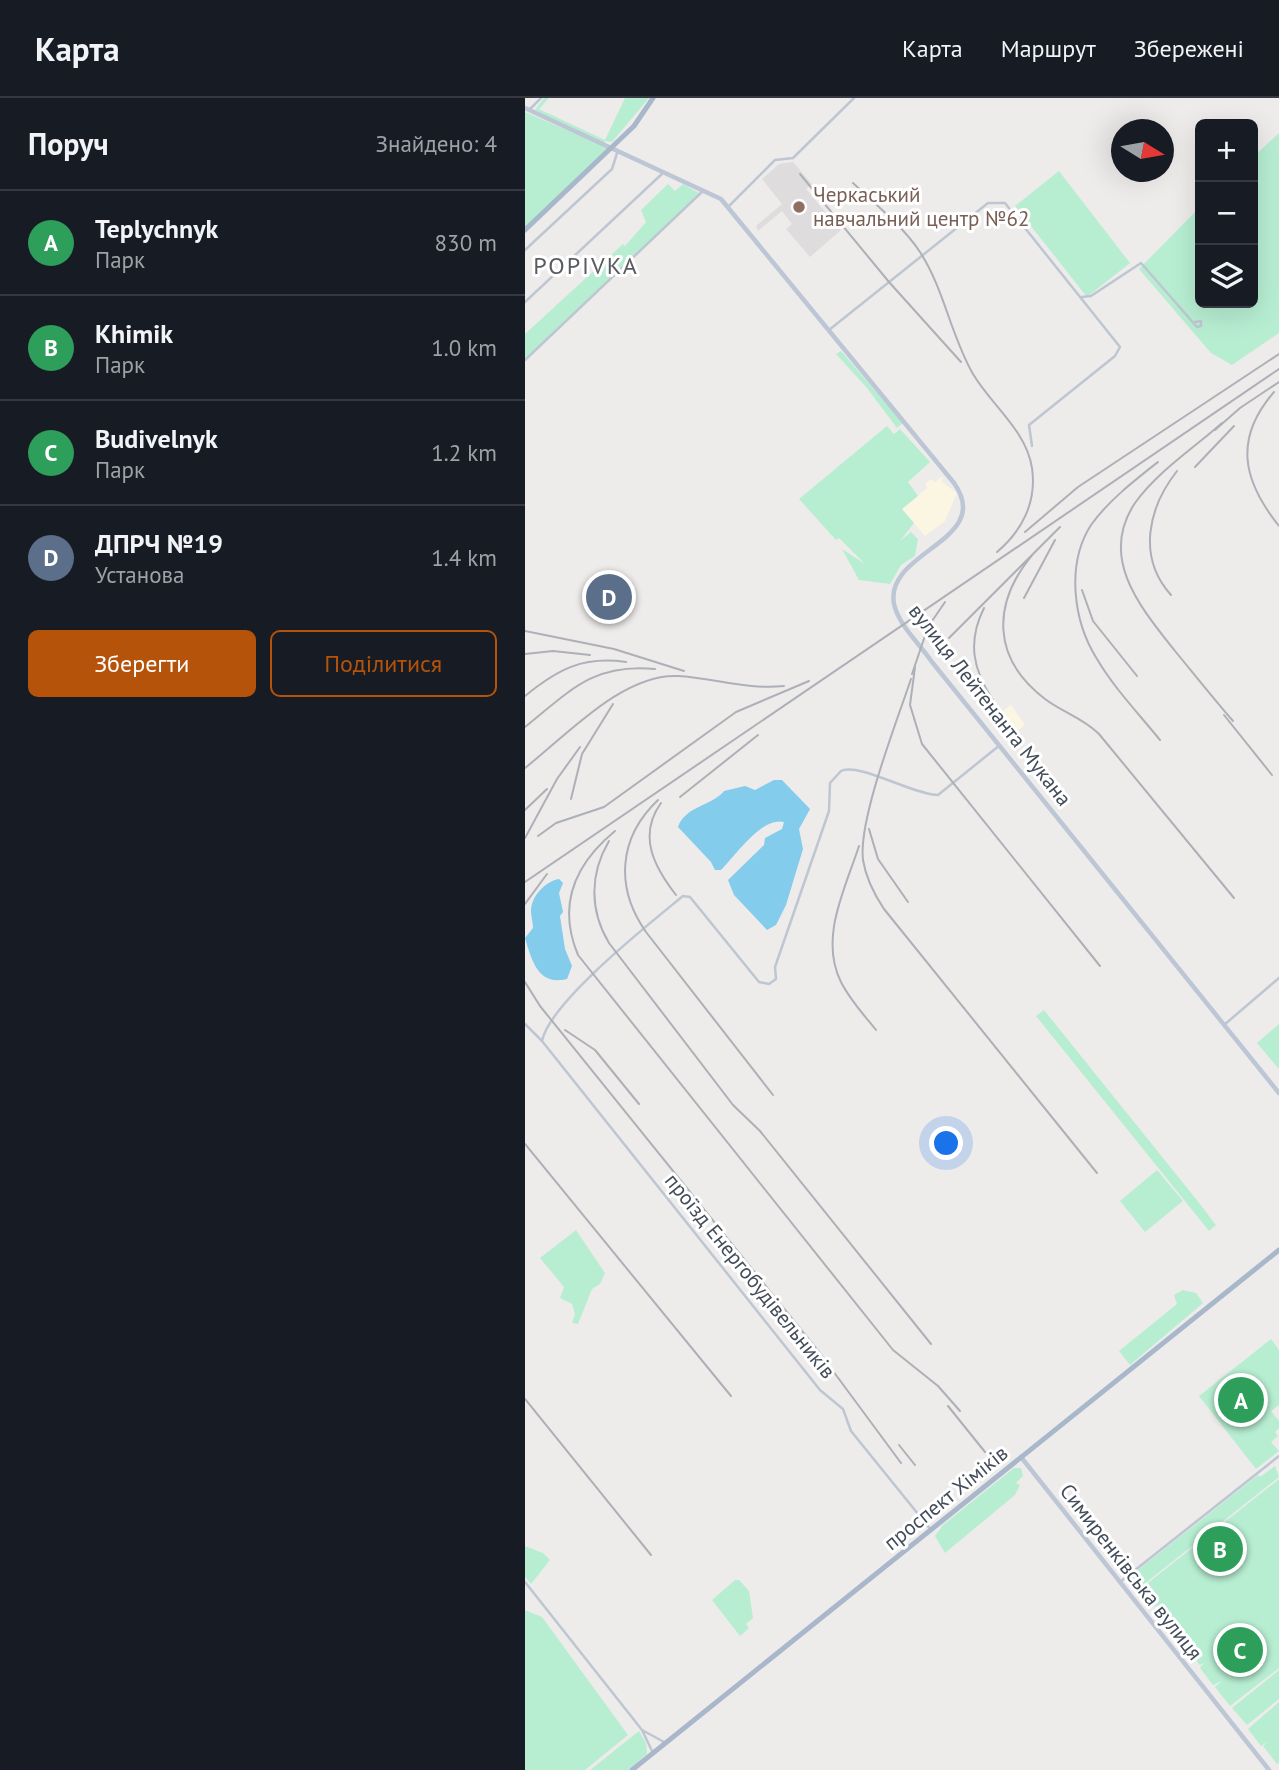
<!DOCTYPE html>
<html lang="uk">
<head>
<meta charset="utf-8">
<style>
	body { margin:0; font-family:"PT Sans",sans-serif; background:#242831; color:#f1f3f6 }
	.controls { position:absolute; right:21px; top:21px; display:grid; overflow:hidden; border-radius:10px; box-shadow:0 7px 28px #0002 }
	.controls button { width:63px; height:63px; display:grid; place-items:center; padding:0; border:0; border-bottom:2px solid #363941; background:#171b24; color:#f1f3f6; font:35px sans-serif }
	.compass { position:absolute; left:586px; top:21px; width:63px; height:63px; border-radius:50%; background:#171b24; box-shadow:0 7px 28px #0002; rotate:101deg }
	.you { position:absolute; left:422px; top:1046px; width:24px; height:24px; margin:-18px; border:5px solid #fff; border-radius:50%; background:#1a73e8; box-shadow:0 0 0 10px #1a73e833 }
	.badge { display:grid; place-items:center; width:46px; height:46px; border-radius:50%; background:#b45309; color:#fff; font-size:23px; font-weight:700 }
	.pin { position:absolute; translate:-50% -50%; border:4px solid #fff; box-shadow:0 2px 7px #0006 }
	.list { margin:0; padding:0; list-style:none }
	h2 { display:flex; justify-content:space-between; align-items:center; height:91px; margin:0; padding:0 28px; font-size:30px }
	h2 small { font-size:23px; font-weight:400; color:#9ea1a6 }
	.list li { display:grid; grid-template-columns:46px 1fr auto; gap:21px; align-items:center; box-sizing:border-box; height:105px; padding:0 28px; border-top:2px solid #363941 }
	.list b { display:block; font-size:26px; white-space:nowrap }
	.list p { margin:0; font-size:23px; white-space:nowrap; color:#9ea1a6 }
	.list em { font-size:23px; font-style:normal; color:#9ea1a6 }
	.actions { display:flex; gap:14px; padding:21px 28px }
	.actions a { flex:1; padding:16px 0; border:2px solid #b45309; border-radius:10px; text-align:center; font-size:24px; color:#b45309 }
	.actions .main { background:#b45309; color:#fff }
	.icon { flex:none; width:38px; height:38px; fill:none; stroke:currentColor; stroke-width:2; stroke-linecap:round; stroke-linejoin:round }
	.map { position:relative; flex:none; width:754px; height:1672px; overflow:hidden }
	header { display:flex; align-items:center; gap:42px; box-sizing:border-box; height:98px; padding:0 35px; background:#171b24; border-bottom:2px solid #363941 }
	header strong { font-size:33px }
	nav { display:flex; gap:38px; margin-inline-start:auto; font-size:24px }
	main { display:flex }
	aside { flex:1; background:#171b24 }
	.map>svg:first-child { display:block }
</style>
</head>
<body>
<header>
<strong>Карта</strong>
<nav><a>Карта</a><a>Маршрут</a><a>Збережені</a></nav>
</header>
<main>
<aside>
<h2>Поруч<small>Знайдено: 4</small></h2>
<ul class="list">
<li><span class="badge" style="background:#2e9e5b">A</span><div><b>Teplychnyk</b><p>Парк</p></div><em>830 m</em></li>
<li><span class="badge" style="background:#2e9e5b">B</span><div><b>Khimik</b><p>Парк</p></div><em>1.0 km</em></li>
<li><span class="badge" style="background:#2e9e5b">C</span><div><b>Budivelnyk</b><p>Парк</p></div><em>1.2 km</em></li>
<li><span class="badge" style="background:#5c6f8a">D</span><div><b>ДПРЧ №19</b><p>Установа</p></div><em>1.4 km</em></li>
</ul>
<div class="actions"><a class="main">Зберегти</a><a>Поділитися</a></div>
</aside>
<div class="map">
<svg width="754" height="1672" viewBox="0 0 754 1672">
	<rect width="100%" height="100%" fill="#eeebeb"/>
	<path fill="#fbf6e2" d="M418,378l-1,6 15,11 -12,28 -20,15 -23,-27 25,-21 -2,-4 6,-5 4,3z
		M486,607l14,20 -15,12 -15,-20z"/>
	<path fill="#dfdcdd" d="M268,64l19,22 -6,5 35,41 -31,27 -24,-28 6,-5 -10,-13 -24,20 -2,-5 26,-22 -20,-25 17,-15z"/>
	<path fill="#b7eed2" d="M19,0h5l-10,11 66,31 20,-42h24l-37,44 -7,-1 -1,4 8,3 -87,82v-118l72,31 -62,-33z
		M754,35v200l-47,32 -21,-12 -72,-84 61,-62v96h53v-146z
		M534,73l71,92 -43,34 -72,-91z
		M143,86l7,7 8,-7 18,10 -176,166v-26l98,-90 2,2 21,-24 -5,-12z
		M316,253l62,72 -6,5 -30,-40 -31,-34z
		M362,328l7,8 6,-5 30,33 -22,20 10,14 -16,13 12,14 -14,18 11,-9 7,7 -3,17 -14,9 -11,19 -31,-4 -17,-31 23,15 -26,-26 -3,2 -37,-41z
		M519,912l152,189 20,26 -7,6 -173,-215z
		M754,926v45l-22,-26z
		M632,1072l26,31 -38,31 -25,-31z
		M51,1132l29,43 -5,11 -8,5 -14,35 -6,-1 3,-9 -3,-10 -12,-6 4,-11 -24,-29z
		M658,1192l13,3 7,10 -73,62 -11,-14 58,-47 -3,-9z
		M746,1241l8,11v55l-8,6 8,10v7l-4,4 3,4 -7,6 8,9 -23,18 -57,-73z
		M750,1368l4,11 -141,112 -9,-11 5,-5 124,-98 2,2z
		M489,1370h7l2,8 -7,7 4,2 -5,10 -70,58 -10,-17 8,-11z
		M754,1381v189l-49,38 -15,-19 7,-6 -9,4 -13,-17 4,-5 -4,2 -15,-17 5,-4 -6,3 -14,-18 4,-5 -5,4 -14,-18 3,-5 -5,2 -14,-17z
		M0,1448l18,7 7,7 -19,24 -6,-7z
		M210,1482h4l10,11 4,27 -7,6 3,4 -9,8 -28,-36z
		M0,1512l17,7 86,118 -43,35h-60z
		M754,1572v29l-32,26 -15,-17z
		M754,1604v61l-2,1 -14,-18 5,-5 -7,5 -13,-17z
		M114,1633l7,12 1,11 -19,16h-38z"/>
	<path fill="#83ccec" d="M249,682h8l28,29 -11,20 4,20 -17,56 -10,20 -9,5 -33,-35 -6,-15 36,-35 1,-7 17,-9 2,-7c-22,-6 -49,34 -63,48h-6l-4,-8 -33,-35c7,-21 34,-21 46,-36l21,-5 10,4z
		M34,781l4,4 -4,10 4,19 -3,4 5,33 7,17 -5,13c-29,7 -35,-18 -42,-41l8,-10c0,-6 -2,-11 -2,-17 0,-15 15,-30 28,-32z"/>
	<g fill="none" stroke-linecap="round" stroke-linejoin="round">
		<path stroke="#bec6d1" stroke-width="2.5" d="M4,12l12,-12
			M204,108l46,-46 18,-2 61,-60
			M0,152l87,-81 6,-19
			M557,199l9,-1 50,-33 56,64 4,-1v-5l-6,1
			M0,204l139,-130
			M304,232l159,-127h17l115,144 -5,9 -86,69 3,21
			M0,262l179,-170
			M0,926l17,17 278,349 23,19 8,22 80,99
			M699,927l55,-47
			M17,943c8,-39 107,-117 141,-145l7,1 69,85 10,2 7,-5 -1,-12 54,-156 1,-28 11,-12c17,-9 73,24 97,24l62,-50
			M0,1484l117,148
			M595,1484l159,-126
			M128,1655l-11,-23 22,12"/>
		<path stroke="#bdc6d5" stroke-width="4.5" d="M0,10l196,91 233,284c41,58 -70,68 -60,121 5,22 26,40 38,58l347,431
			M496,1359l248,313"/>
		<path stroke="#a9b7cb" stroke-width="5" d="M0,132l109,-104 19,-28
			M107,1672l647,-520"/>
		<path stroke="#adb0b6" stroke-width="2" d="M275,76l89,108 72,80
			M328,85c22,21 50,43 67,69 24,37 31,84 53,122 19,32 53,56 59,94 5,34 -10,63 -35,84
			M749,294c-41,47 -31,89 5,134
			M697,325c-28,25 -65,49 -87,80 -37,55 6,105 40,148 19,23 38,47 58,70
			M690,332l25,-22 39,-26
			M633,364c-23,18 -50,39 -67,63 -25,39 -18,96 6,134 17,29 42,55 63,81
			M670,369l39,-41
			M500,434l53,-45 201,-133
			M508,456c-41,49 -42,104 12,145 17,13 38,19 54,35l135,164
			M557,492l11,31 44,55
			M646,497c-34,-38 -23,-87 6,-124
			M499,500l31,-58
			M459,510c-17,34 -11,62 9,92
			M0,533l89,18 70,22
			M424,540l111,-111
			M0,556l28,-3 37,4
			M390,569l-5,38 12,39 178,222
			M387,576l16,-47 17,-25
			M386,581c-14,42 -53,141 -48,181 3,19 11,34 21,49l213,264
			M0,598c33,-27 58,-40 101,-34
			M699,617l48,60
			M0,629c45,-36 68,-64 130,-58
			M0,670c41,-32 98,-95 153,-92 35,2 71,14 106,10
			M155,699l78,-62
			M46,701l11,-45 31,-50
			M133,702c-40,38 -43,88 -12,132l127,163
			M136,705c-24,33 -6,65 15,92
			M0,712l22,-21
			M344,731l9,30 30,43
			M90,733c-40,33 -58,74 -37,124l315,395 45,36 22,25
			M13,738l18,-13 48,-16 132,-95 73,-31
			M0,740l32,-59 23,-32
			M84,743c-19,32 -20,69 0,102l124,162 27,26 171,213
			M334,748c-14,43 -40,92 -18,136 9,18 23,33 35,48
			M0,784l754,-513
			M0,806l22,-30
			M0,884l15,24 279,346 82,111
			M40,932l30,20 44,54
			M0,1046l206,252
			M0,1301l126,156
			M423,1308l37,46
			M374,1347l16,20"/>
	</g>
	<circle fill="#8d6e63" stroke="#fff" stroke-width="2.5" cx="274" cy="109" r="7"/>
	<g text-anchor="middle" stroke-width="6" stroke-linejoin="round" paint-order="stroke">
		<g font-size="21" fill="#785e54" stroke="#fff" text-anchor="start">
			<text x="288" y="104">Черкаський<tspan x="288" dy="24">навчальний центр №62</tspan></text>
		</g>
		<g font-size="21" fill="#434c59" stroke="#fff">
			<text transform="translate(465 607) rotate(52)" y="7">вулиця Лейтенанта Мукана</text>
			<text transform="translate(225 1178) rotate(51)" y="7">проїзд Енергобудівельників</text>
			<text transform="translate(421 1400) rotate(-39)" y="7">проспект Хіміків</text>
			<text transform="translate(606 1474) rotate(52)" y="7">Симиренківська вулиця</text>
		</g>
		<g font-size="24" letter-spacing="2" fill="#585b60" stroke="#fff">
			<text x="61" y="176">POPIVKA</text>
		</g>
	</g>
</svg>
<div class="controls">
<button>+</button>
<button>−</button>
<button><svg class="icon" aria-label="layers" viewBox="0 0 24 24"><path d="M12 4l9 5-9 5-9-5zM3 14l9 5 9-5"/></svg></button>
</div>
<svg class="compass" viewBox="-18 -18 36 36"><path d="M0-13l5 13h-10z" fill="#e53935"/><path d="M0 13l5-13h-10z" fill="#9ea1a6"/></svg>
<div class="you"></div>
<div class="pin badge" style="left:716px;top:1302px;background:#2e9e5b">A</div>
<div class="pin badge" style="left:695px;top:1451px;background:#2e9e5b">B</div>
<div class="pin badge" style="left:715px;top:1552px;background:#2e9e5b">C</div>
<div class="pin badge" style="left:84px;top:499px;background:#5c6f8a">D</div>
</div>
</main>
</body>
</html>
